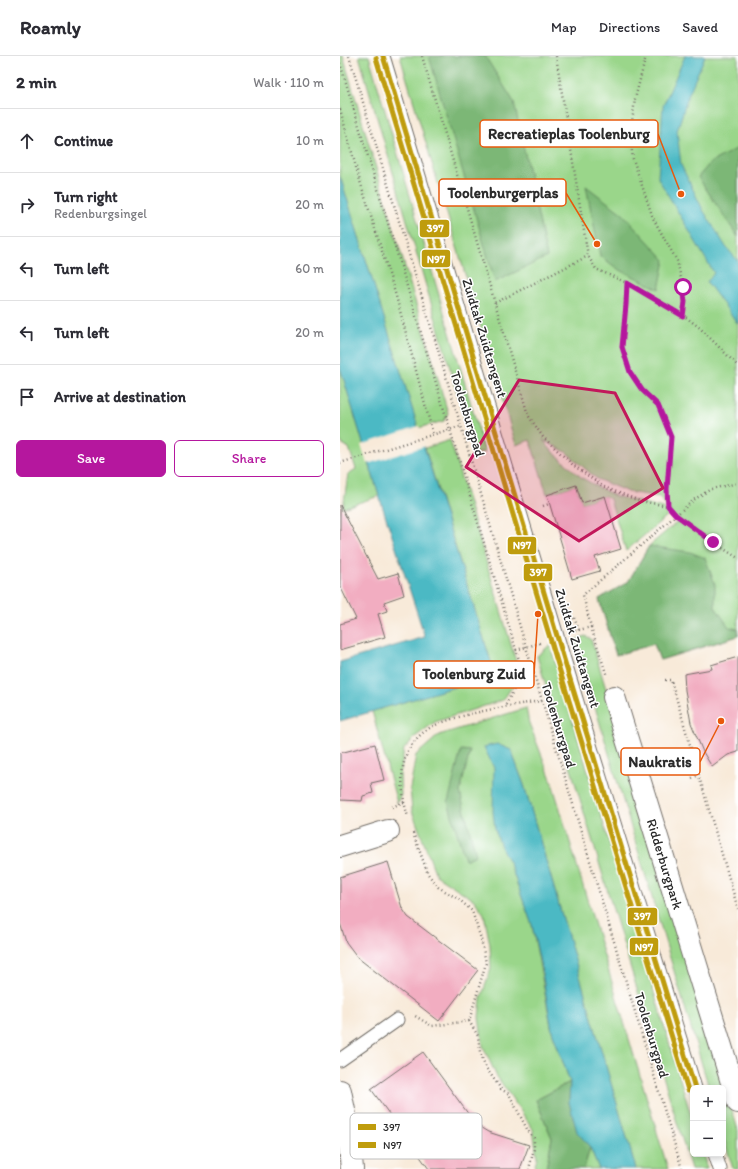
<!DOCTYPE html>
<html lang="en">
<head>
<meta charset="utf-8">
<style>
	body { margin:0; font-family:Itim,sans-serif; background:#f2f2f3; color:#2b2b33 }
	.controls { position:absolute; right:12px; bottom:12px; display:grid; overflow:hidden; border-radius:6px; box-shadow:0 2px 6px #0003 }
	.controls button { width:36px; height:36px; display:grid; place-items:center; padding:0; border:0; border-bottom:1px solid #e1e1e2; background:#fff; color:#2b2b33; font:20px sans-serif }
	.stop { position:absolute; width:12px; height:12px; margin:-9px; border:3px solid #b5179e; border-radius:50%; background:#fff }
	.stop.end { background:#b5179e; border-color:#fff; box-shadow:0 1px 4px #0008 }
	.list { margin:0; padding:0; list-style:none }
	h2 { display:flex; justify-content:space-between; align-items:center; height:52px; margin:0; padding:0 16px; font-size:17px }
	h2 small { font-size:13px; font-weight:400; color:#7c7c81 }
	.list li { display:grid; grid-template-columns:26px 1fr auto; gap:12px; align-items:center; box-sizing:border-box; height:64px; padding:0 16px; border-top:1px solid #e1e1e2 }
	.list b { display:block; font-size:15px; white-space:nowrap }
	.list p { margin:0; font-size:13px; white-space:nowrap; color:#7c7c81 }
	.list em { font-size:13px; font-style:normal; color:#7c7c81 }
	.actions { display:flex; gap:8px; padding:12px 16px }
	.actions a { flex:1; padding:9px 0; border:1px solid #b5179e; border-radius:6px; text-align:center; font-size:14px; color:#b5179e }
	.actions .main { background:#b5179e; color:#fff }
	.icon { flex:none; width:22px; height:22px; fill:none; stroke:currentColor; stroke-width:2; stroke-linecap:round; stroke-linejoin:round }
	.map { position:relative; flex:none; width:398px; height:1113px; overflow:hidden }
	header { display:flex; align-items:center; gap:24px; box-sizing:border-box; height:56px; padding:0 20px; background:#fff; border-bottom:1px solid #e1e1e2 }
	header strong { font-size:19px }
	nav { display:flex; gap:22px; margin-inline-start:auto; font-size:14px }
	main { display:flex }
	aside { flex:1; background:#fff }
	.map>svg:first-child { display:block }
</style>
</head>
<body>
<header>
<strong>Roamly</strong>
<nav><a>Map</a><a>Directions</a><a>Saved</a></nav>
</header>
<main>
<aside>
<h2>2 min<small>Walk · 110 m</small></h2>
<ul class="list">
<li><svg class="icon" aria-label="ahead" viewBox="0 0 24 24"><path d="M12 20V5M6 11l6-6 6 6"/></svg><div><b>Continue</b></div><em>10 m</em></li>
<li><svg class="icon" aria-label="right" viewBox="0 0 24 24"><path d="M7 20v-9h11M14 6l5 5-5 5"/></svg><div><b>Turn right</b><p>Redenburgsingel</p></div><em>20 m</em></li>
<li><svg class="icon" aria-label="left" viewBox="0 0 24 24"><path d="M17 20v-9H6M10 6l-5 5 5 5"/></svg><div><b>Turn left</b></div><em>60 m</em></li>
<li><svg class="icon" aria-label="left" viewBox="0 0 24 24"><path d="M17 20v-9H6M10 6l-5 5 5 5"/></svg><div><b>Turn left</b></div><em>20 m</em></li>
<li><svg class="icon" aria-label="arrive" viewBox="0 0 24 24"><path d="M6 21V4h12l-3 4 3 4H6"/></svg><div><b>Arrive at destination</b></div></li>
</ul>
<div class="actions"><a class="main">Save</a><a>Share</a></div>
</aside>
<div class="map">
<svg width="398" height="1113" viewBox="0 0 398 1113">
	<rect width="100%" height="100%" fill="#fff"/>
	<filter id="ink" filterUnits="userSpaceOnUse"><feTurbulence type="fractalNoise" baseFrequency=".025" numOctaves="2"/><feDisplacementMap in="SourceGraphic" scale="8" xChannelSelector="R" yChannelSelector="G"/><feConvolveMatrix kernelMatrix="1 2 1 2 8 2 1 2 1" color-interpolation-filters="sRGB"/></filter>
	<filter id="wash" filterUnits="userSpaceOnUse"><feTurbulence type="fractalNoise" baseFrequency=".012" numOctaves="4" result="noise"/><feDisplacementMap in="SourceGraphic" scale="16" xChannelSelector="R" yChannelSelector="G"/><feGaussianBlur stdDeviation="0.9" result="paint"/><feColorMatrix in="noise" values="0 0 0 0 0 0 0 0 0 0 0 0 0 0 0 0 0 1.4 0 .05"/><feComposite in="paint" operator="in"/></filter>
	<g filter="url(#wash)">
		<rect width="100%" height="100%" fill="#f8ead9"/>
		<path fill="#9ad68a" stroke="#62805a" d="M0,0h3l105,357 -4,8 -26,7 -78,-252z
			M19,0h10l116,396 -10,2z
			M60,0h338v580l-78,24 -6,-16 -38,11 -17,-56 29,-17 21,-36 28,-24 -17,-25 -32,-5 -31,-13 -31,-27 -23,-12 9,11 30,27 16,9 17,9 49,12 5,6 -43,37 -16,-52 -5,-3 -23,7 -6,-18 -29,9 -17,-54 -14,5z
			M0,311l39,129 -36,12 5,-34 8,-5 -7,-21 -8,-5 -1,-4z
			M110,384l68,228 -6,19 -9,13 -68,22 -20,15 -11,12 -4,27 1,19 -4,8 -25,-92 123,-36 -70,-227z
			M245,580l6,3 147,491v39h-5l-10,-33v-48h-14l-134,-448z
			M210,589l143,477v32h10l4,15h-16l-154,-513z
			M186,652l3,15 22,56 117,390h-32l-112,-384 -13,-35 -26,-3 10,21 15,96 22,61 20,106 18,51 -34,18 16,38 -6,31h-12l3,-12 -4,-28 -37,-54 -13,-29 -4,-29 2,-19 10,-29 -1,-24 -6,-31 -10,-14 -38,-25 -24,-64 -2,-23 6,-33 23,-20z
			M250,1091l9,22h-15z"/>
		<path fill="#7bb776" stroke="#537150" d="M89,0h56l29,46 33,155 -52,25z
			M398,92v89l-40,-60 13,-15z
			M246,130l37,28 42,46 -6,29 -41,-20 -18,-13z
			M309,490l41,6 15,6 10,26v23l14,20 9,2v7l-78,24 -6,-16 -38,11 -17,-56 29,-17z
			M121,694l9,1 -10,41 16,63 -11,5 -17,-58z
			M230,1026l-1,20 8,29 13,16 -6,22h-38l6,-31 -16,-38z"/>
		<path fill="#4bb9c4" stroke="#3b7278" d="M345,0h20l-17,40 -11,35 4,34 22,45 23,37 12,14v63l-31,-42 7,-9 -56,-95 5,-72z
			M0,120l155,499 -155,46v-59l85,-25 -46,-141 -39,-129z
			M157,688l14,6 13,35 112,384h-37l-9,-22 -13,-15 -8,-30 1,-20 -18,-51 -10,-59 -10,-47 -22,-61 -9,-17 -6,-18 -2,-17 1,-44 -10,-21z"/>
		<path fill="#f8ead9" d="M79,370l7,20 -59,18 -6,-19z"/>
		<g id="blocks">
			<path fill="#f2adc1" d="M236,429l6,18 23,-7 16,53 -26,8 5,14 -28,8 -25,-84z
				M0,449l38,74 20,-6 6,22 -20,7 3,9 -9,3 7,23 -45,13v-26l16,-5 -16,-33z
				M398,601v95l-10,3 -16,12 -9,-15 -12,-29 -6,-33 -1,-16 28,-5 -1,-4z
				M35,688l9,36 -13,3 2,10 -10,3 -1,5 -22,-1v-47z
				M48,806l14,46 6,9 70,53 -39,51 -81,-63 -12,-16 -6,-19v-46z
				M83,996l49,67 6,7 10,6 41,13 -9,24h-91l-58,-80z"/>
		</g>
	</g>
	<g filter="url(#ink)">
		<use href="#blocks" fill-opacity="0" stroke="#736e68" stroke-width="1"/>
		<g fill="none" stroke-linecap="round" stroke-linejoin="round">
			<defs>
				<path id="lane" d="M43,0l183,610 129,422
					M0,1004l57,-40
					M375,1098l5,15"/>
				<path id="street" d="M274,641l124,405
					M0,790l48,-15
					M0,1035l9,44 3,34"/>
			</defs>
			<use href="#lane" stroke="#736e68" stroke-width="15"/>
			<use href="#street" stroke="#736e68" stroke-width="24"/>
			<path stroke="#736e68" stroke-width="2.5" stroke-dasharray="1 3" stroke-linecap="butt" d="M9,0l112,370 65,221 156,522
				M82,0l106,359 15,22 30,28 31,22 36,14 28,5 8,9 37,27 25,16
				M216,0l32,200 8,13 31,14 56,32 17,13 38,38
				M306,0l-11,43 -5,38 3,22 20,59 24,43 6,26 2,15 -2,13
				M0,7l183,610 -18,33
				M0,53l19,69 37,118 37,138
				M287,227l-5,64 8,25 12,18 16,15 13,32 -4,52 1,17
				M155,247l93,-47
				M0,407l121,-37
				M203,450l6,-2
				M234,562l5,12
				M251,571l16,49
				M235,575l16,-4 -8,-32 112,-96 16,-10 27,-6
				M176,594l24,-7
				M325,624h6l67,229
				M352,722l7,-3
				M64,746l4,15
				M52,751l12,-5c-2,-17 -4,-35 4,-51 4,-7 10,-15 16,-19 8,-7 20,-10 31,-14 29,-8 57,-13 87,-17
				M73,777l15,41 10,13 22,13 12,11 9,28 5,24 -17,58 -37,5 -17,-10
				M129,965l9,15 2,16 6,16 15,21 8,5 18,35 7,9v11l-5,20"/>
			<use href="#lane" stroke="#fff" stroke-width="13"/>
			<use href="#street" stroke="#fff" stroke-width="22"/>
			<defs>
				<path id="bus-1" d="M43,0l183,610 129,422"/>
				<path id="bus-2" d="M36,2l183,610 129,422"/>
			</defs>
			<use href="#bus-1" stroke="#fff" stroke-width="8"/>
			<use href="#bus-2" stroke="#fff" stroke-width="8"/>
			<use href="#bus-1" stroke="#bf9c0d" stroke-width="5"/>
			<use href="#bus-2" stroke="#bf9c0d" stroke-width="5"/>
		</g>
	</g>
	<g fill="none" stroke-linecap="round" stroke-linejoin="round" filter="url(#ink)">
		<path stroke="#b5179e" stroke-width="5" d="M343,231l2,15 -2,14 -56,-33 -1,22 -4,42 8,25 12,18 16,15 13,32 -4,52 1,17 8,9 37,27"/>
	</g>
	<path fill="#c2185b" fill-opacity="0.2" stroke="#c2185b" stroke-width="3" stroke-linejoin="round" d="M179,324l96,13 48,95 -84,53 -113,-74z"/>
	<g text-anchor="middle" stroke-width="3" stroke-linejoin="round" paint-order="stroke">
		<g font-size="14" fill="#2b2b2b" stroke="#fff">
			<text transform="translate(145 282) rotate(73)" y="5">Zuidtak Zuidtangent</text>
			<text transform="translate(128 358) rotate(73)" y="5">Toolenburgpad</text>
			<text transform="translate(238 592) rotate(73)" y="5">Zuidtak Zuidtangent</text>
			<text transform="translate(219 669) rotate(73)" y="5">Toolenburgpad</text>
			<text transform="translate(325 808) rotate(73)" y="5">Ridderburgpark</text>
			<text transform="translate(312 979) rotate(73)" y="5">Toolenburgpad</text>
		</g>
	</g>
	<rect x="10" y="1057" width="132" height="46" rx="6" fill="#fff" stroke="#bfbfbf" stroke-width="1"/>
	<rect x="18" y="1068" width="18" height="6" fill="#bf9c0d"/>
	<rect x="18" y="1086" width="18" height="6" fill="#bf9c0d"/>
	<g font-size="11" fill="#2b2b2b">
		<text x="43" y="1075">397</text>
		<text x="43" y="1093">N97</text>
	</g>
	<path fill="none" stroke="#e8590c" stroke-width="1.5" d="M341 138L318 78M257 188L226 137M198 558L194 618M381 665L360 706"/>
	<g fill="#e8590c" stroke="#fff" stroke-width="1.5">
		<circle cx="341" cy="138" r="4"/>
		<circle cx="257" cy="188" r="4"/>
		<circle cx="198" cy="558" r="4"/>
		<circle cx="381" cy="665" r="4"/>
	</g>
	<g fill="#fff" stroke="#e8590c" stroke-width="1.5">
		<rect x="140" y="64" width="178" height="27" rx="4"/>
		<rect x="99" y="123" width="127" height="27" rx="4"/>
		<rect x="74" y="605" width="120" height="27" rx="4"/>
		<rect x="281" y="692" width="79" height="27" rx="4"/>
	</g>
	<g font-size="15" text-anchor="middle" font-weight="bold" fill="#2b2b2b">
		<text x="229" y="83">Recreatieplas Toolenburg</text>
		<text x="163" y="142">Toolenburgerplas</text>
		<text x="134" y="623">Toolenburg Zuid</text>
		<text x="320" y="711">Naukratis</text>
	</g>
	<g stroke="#fff" stroke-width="1.5">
		<rect x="79" y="163" width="31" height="19" rx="4" fill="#bf9c0d"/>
		<rect x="81" y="193" width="30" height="19" rx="4" fill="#bf9c0d"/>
		<rect x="167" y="480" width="30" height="19" rx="4" fill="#bf9c0d"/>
		<rect x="183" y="507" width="30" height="19" rx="4" fill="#bf9c0d"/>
		<rect x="287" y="851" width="31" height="19" rx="4" fill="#bf9c0d"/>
		<rect x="289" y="881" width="30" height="19" rx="4" fill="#bf9c0d"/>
	</g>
	<g font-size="11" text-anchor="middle" font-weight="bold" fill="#fff">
		<text x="95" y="176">397</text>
		<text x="96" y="207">N97</text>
		<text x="182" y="493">N97</text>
		<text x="198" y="520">397</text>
		<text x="302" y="864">397</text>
		<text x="304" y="895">N97</text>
	</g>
</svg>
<div class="controls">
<button>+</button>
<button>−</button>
</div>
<div class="stop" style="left:343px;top:231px"></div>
<div class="stop end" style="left:373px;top:486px"></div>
</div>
</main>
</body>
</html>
